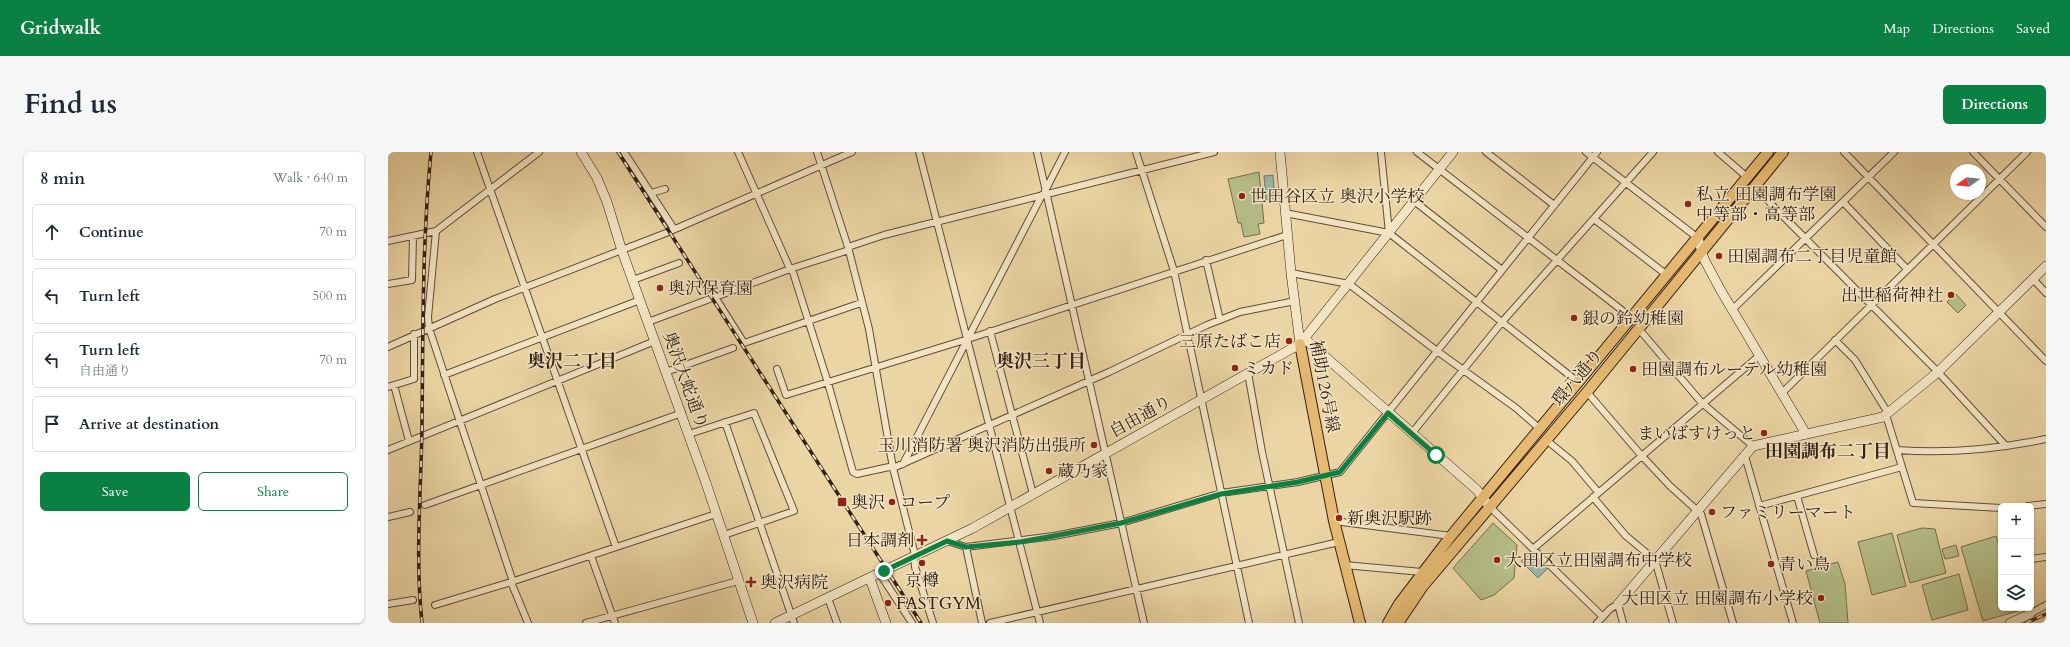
<!DOCTYPE html>
<html lang="en">
<head>
<meta charset="utf-8">
<style>
	body { margin:0; font-family:Cardo,"Noto Serif JP",serif; background:#f6f6f7; color:#1f2937 }
	.controls { position:absolute; right:12px; bottom:12px; display:grid; overflow:hidden; border-radius:6px; box-shadow:0 1px 3px #0004 }
	.controls button { width:36px; height:36px; display:grid; place-items:center; padding:0; border:0; border-bottom:1px solid #e0e1e3; background:#fff; color:#1f2937; font:20px sans-serif }
	.compass { position:absolute; left:1562px; top:12px; width:36px; height:36px; border-radius:50%; background:#fff; box-shadow:0 1px 3px #0004; rotate:255deg }
	.stop { position:absolute; width:12px; height:12px; margin:-9px; border:3px solid #0b8043; border-radius:50%; background:#fff }
	.stop.end { background:#0b8043; border-color:#fff; box-shadow:0 1px 4px #0008 }
	.list { margin:0; padding:0; list-style:none }
	h2 { display:flex; justify-content:space-between; align-items:center; height:52px; margin:0; padding:0 16px; font-size:17px }
	h2 small { font-size:13px; font-weight:400; color:#747a83 }
	.list li { display:grid; grid-template-columns:26px 1fr auto; gap:12px; align-items:center; box-sizing:border-box; height:56px; margin:0 8px 8px; padding:0 8px; border:1px solid #e0e1e3; border-radius:6px }
	.list b { display:block; font-size:15px; white-space:nowrap }
	.list p { margin:0; font-size:13px; white-space:nowrap; color:#747a83 }
	.list em { font-size:13px; font-style:normal; color:#747a83 }
	.actions { display:flex; gap:8px; padding:12px 16px }
	.actions a { flex:1; padding:9px 0; border:1px solid #0b8043; border-radius:6px; text-align:center; font-size:14px; color:#0b8043 }
	.actions .main { background:#0b8043; color:#fff }
	.icon { flex:none; width:22px; height:22px; fill:none; stroke:currentColor; stroke-width:2; stroke-linecap:round; stroke-linejoin:round }
	.map { position:relative; flex:none; width:1658px; height:471px; overflow:hidden; border-radius:6px }
	header { display:flex; align-items:center; gap:24px; box-sizing:border-box; height:56px; padding:0 20px; background:#0b8043; color:#fff }
	header strong { font-size:19px }
	nav { display:flex; gap:22px; margin-inline-start:auto; font-size:14px }
	.intro { display:flex; align-items:center; justify-content:space-between; box-sizing:border-box; height:96px; padding:0 24px }
	h1 { margin:0; font-size:28px }
	.button { padding:10px 18px; border-radius:6px; background:#0b8043; color:#fff; font-size:14px; font-weight:700 }
	main { display:flex; gap:24px; padding:0 24px }
	aside { flex:1; background:#fff; border-radius:6px; box-shadow:0 1px 3px #0004 }
	.map>svg:first-child { display:block }
</style>
</head>
<body>
<header>
<strong>Gridwalk</strong>
<nav><a>Map</a><a>Directions</a><a>Saved</a></nav>
</header>
<div class="intro"><h1>Find us</h1><a class="button">Directions</a></div>
<main>
<aside>
<h2>8 min<small>Walk · 640 m</small></h2>
<ul class="list">
<li><svg class="icon" aria-label="ahead" viewBox="0 0 24 24"><path d="M12 20V5M6 11l6-6 6 6"/></svg><div><b>Continue</b></div><em>70 m</em></li>
<li><svg class="icon" aria-label="left" viewBox="0 0 24 24"><path d="M17 20v-9H6M10 6l-5 5 5 5"/></svg><div><b>Turn left</b></div><em>500 m</em></li>
<li><svg class="icon" aria-label="left" viewBox="0 0 24 24"><path d="M17 20v-9H6M10 6l-5 5 5 5"/></svg><div><b>Turn left</b><p>自由通り</p></div><em>70 m</em></li>
<li><svg class="icon" aria-label="arrive" viewBox="0 0 24 24"><path d="M6 21V4h12l-3 4 3 4H6"/></svg><div><b>Arrive at destination</b></div></li>
</ul>
<div class="actions"><a class="main">Save</a><a>Share</a></div>
</aside>
<div class="map">
<svg width="1658" height="471" viewBox="0 0 1658 471">
	<rect width="100%" height="100%" fill="#ecd5a4"/>
	<filter id="stains"><feTurbulence type="fractalNoise" baseFrequency=".005" numOctaves="4"/><feColorMatrix values="0 0 0 0 .2 0 0 0 0 .09 0 0 0 0 .02 0 0 0 .5 -.17"/></filter>
	<radialGradient id="worn" r=".72"><stop offset=".6" stop-color="#630" stop-opacity="0"/><stop offset="1" stop-color="#630" stop-opacity=".3"/></radialGradient>
	<path fill="#b5be88" stroke="#746f4e" d="M871,20l5,51 -6,1 2,10 -16,3 -3,-14h-3l-10,-44z
		M1568,142l10,11 -8,8 -11,-11z
		M1105,371l24,22 -3,33 -20,17 -13,5 -28,-32z
		M1534,376l13,1 11,44 -36,10 -13,-48z
		M1504,381l14,53 -34,9 -14,-53z
		M1608,384l5,16v56h16l1,3 -35,10 -22,-74z
		M1568,393l3,11 -14,3 -3,-10z
		M1450,410l7,22 3,39h-28l-14,-52z
		M1571,422l9,36 -36,10 -10,-35z"/>
	<path fill="#99b8ab" stroke="#707b6f" d="M885,23l2,24 -9,1 -2,-24z
		M1142,401l17,16 -9,9 -17,-17z"/>
	<g fill="none" stroke-linecap="round" stroke-linejoin="round">
		<defs>
			<path id="street" d="M89,0l139,395
				M236,0l50,77
				M350,0l52,117
				M429,0l31,95 21,82 24,139 21,83 1,16 18,56
				M531,0l121,471
				M649,0l107,471
				M748,0l38,119 75,352
				M993,0l8,81
				M1029,0l215,166
				M1098,0l68,53
				M1198,0l112,86
				M1330,0l29,25
				M1456,0l202,209
				M1585,0l73,75
				M1367,33l17,20 166,167 68,74
				M657,39l20,-39
				M263,41l14,-4
				M1026,49l88,69
				M1455,50l64,67
				M897,61l104,20 189,149
				M1206,67l73,56
				M48,79l-8,86 1,11 84,254
				M0,89l48,-10 103,-79
				M460,95l36,-12 330,-83
				M818,108l14,60
				M404,117l36,114 25,89 4,2 32,-7 4,1 216,-96 98,-47 33,-13 55,-11
				M903,121l58,11 88,67 79,57 24,21
				M1645,127l13,14
				M245,128l46,-17
				M0,132l24,-4 1,-44
				M327,145l29,46 117,-40
				M1345,157l161,-157
				M260,170l142,-53 59,-19
				M1250,176l64,75 51,43
				M602,179l43,163
				M1447,188l20,20 33,53
				M0,195l107,-48 171,-66 186,-81
				M389,217l9,26 182,-56 319,-104
				M278,220l67,-24
				M860,221l14,79 37,171
				M56,223l196,-75
				M6,233l15,56
				M0,235l26,-8v-45
				M1199,240l54,63 29,31 31,28 32,109
				M1394,241l245,-241
				M1498,263l27,88 88,5
				M337,270l69,201
				M1024,281l90,-111 151,-170
				M301,282l65,-21 40,98 -70,24
				M1157,287l27,22 26,31
				M0,298l267,-109
				M1510,298c49,4 99,-1 148,-11
				M1357,304l48,167
				M515,312l139,-269
				M1409,344l17,59
				M1205,345l33,39 29,24 18,63
				M37,353l257,-92
				M1101,354l114,111
				M1371,354l143,-39
				M1640,354l18,-2
				M0,365l22,-5
				M946,369l117,15
				M559,389l19,6 88,-11 67,-13 100,-30 77,-11 42,-10 257,-320
				M578,395l16,76
				M1146,396l226,-193
				M203,404l24,67
				M1643,407l15,-2
				M956,413l78,7
				M492,422l32,49
				M123,430l17,41
				M440,446l9,25
				M0,452l25,-4
				M47,453l76,-23 205,-68
				M1642,462l16,-9
				M198,471l152,-42
				M602,471l349,-81
				M1209,471l13,-14 8,-5 5,19"/>
			<path id="secondary" d="M193,0l16,26 10,24 15,49 84,232 47,140
				M892,0l11,121 9,71
				M1310,86l6,21 16,30 86,145
				M917,187l172,151 12,16
				M482,427l16,44
				M1230,452l135,-158 130,-29 55,-45 108,-106
				M387,471l198,-95 327,-184 153,-192
				M1622,471l20,-9 -1,-6"/>
			<path id="primary" d="M912,192l34,177 26,102
				M1000,471l11,-19 52,-68 317,-384
				M1010,471l25,-37 164,-194 196,-240"/>
		</defs>
		<use href="#street" stroke="#604d38" stroke-width="8"/>
		<use href="#secondary" stroke="#322014" stroke-width="10"/>
		<use href="#primary" stroke="#322014" stroke-width="12"/>
		<use href="#street" stroke="#f3e4c4" stroke-width="6"/>
		<use href="#secondary" stroke="#f3e4c4" stroke-width="9"/>
		<use href="#primary" stroke="#e6ba72" stroke-width="10"/>
		<defs>
			<path id="rail" d="M230,0l303,471
				M34,471c-7,-65 -1,-131 0,-196 1,-92 0,-184 9,-275
				M1638,471l20,-9"/>
		</defs>
		<use href="#rail" stroke="#322014" stroke-width="3.5"/>
		<use href="#rail" stroke="#f3e4c4" stroke-width="2" stroke-dasharray="6" stroke-linecap="butt"/>
	</g>
	<g fill="none" stroke-linecap="round" stroke-linejoin="round">
		<path stroke="#0b8043" stroke-width="5" d="M496,419l63,-30 19,6 54,-5 34,-6 67,-13 100,-29 77,-12 42,-10 48,-59 48,42"/>
	</g>
	<g fill="#8f2418" stroke="#f3e4c4" stroke-width="1.5">
		<circle cx="854" cy="44" r="4"/>
		<circle cx="1300" cy="52" r="4"/>
		<circle cx="1331" cy="104" r="4"/>
		<circle cx="272" cy="136" r="4"/>
		<circle cx="1563" cy="143" r="4"/>
		<circle cx="1186" cy="166" r="4"/>
		<circle cx="901" cy="189" r="4"/>
		<circle cx="847" cy="216" r="4"/>
		<circle cx="1245" cy="217" r="4"/>
		<circle cx="1376" cy="281" r="4"/>
		<circle cx="706" cy="293" r="4"/>
		<circle cx="661" cy="319" r="4"/>
		<rect x="449" y="345" width="10" height="10" rx="2"/>
		<circle cx="504" cy="350" r="4"/>
		<circle cx="1324" cy="360" r="4"/>
		<circle cx="951" cy="366" r="4"/>
		<path d="M532 382h4v4h4v4h-4v4h-4v-4h-4v-4h4z"/>
		<circle cx="1109" cy="408" r="4"/>
		<circle cx="534" cy="411" r="4"/>
		<circle cx="1383" cy="412" r="4"/>
		<path d="M361 424h4v4h4v4h-4v4h-4v-4h-4v-4h4z"/>
		<circle cx="1433" cy="446" r="4"/>
		<circle cx="500" cy="451" r="4"/>
	</g>
	<g text-anchor="middle" stroke-width="3" stroke-linejoin="round" paint-order="stroke">
		<g font-size="17" fill="#322014" stroke="#f3e4c4" text-anchor="start">
			<text x="1308" y="48">私立 田園調布学園<tspan x="1308" dy="20">中等部・高等部</tspan></text>
			<text x="862" y="50">世田谷区立 奥沢小学校</text>
			<text x="1339" y="110">田園調布二丁目児童館</text>
			<text x="280" y="142">奥沢保育園</text>
			<text x="1555" y="149" text-anchor="end">出世稲荷神社</text>
			<text x="1194" y="172">銀の鈴幼稚園</text>
			<text x="893" y="195" text-anchor="end">三原たばこ店</text>
			<text x="855" y="222">ミカド</text>
			<text x="1253" y="223">田園調布ルーテル幼稚園</text>
			<text x="1368" y="287" text-anchor="end">まいばすけっと</text>
			<text x="698" y="299" text-anchor="end">玉川消防署 奥沢消防出張所</text>
			<text x="669" y="325">蔵乃家</text>
			<text x="463" y="356">奥沢</text>
			<text x="512" y="356">コープ</text>
			<text x="1332" y="366">ファミリーマート</text>
			<text x="959" y="372">新奥沢駅跡</text>
			<text x="526" y="394" text-anchor="end">日本調剤</text>
			<text x="1117" y="414">大田区立田園調布中学校</text>
			<text x="1391" y="418">青い鳥</text>
			<text x="534" y="434" text-anchor="middle">京樽</text>
			<text x="372" y="436">奥沢病院</text>
			<text x="1425" y="452" text-anchor="end">大田区立 田園調布小学校</text>
			<text x="508" y="457">FASTGYM</text>
		</g>
		<g font-size="17" fill="#322014" stroke="#f3e4c4">
			<text transform="translate(1189 225) rotate(-50)" y="6">環八通り</text>
			<text transform="translate(298 228) rotate(70)" y="6">奥沢大蛇通り</text>
			<text transform="translate(937 234) rotate(79)" y="6">補助126号線</text>
			<text transform="translate(752 264) rotate(-29)" y="6">自由通り</text>
		</g>
		<g font-size="18" font-weight="bold" fill="#322014" stroke="#f3e4c4">
			<text x="184" y="215">奥沢二丁目</text>
			<text x="653" y="215">奥沢三丁目</text>
			<text x="1440" y="305">田園調布二丁目</text>
		</g>
	</g>
	<rect width="100%" height="100%" filter="url(#stains)"/>
	<rect width="100%" height="100%" fill="url(#worn)"/>
</svg>
<div class="controls">
<button>+</button>
<button>−</button>
<button><svg class="icon" aria-label="layers" viewBox="0 0 24 24"><path d="M12 4l9 5-9 5-9-5zM3 14l9 5 9-5"/></svg></button>
</div>
<svg class="compass" viewBox="-18 -18 36 36"><path d="M0-13l5 13h-10z" fill="#e53935"/><path d="M0 13l5-13h-10z" fill="#747a83"/></svg>
<div class="stop" style="left:1048px;top:303px"></div>
<div class="stop end" style="left:496px;top:419px"></div>
</div>
</main>
</body>
</html>
